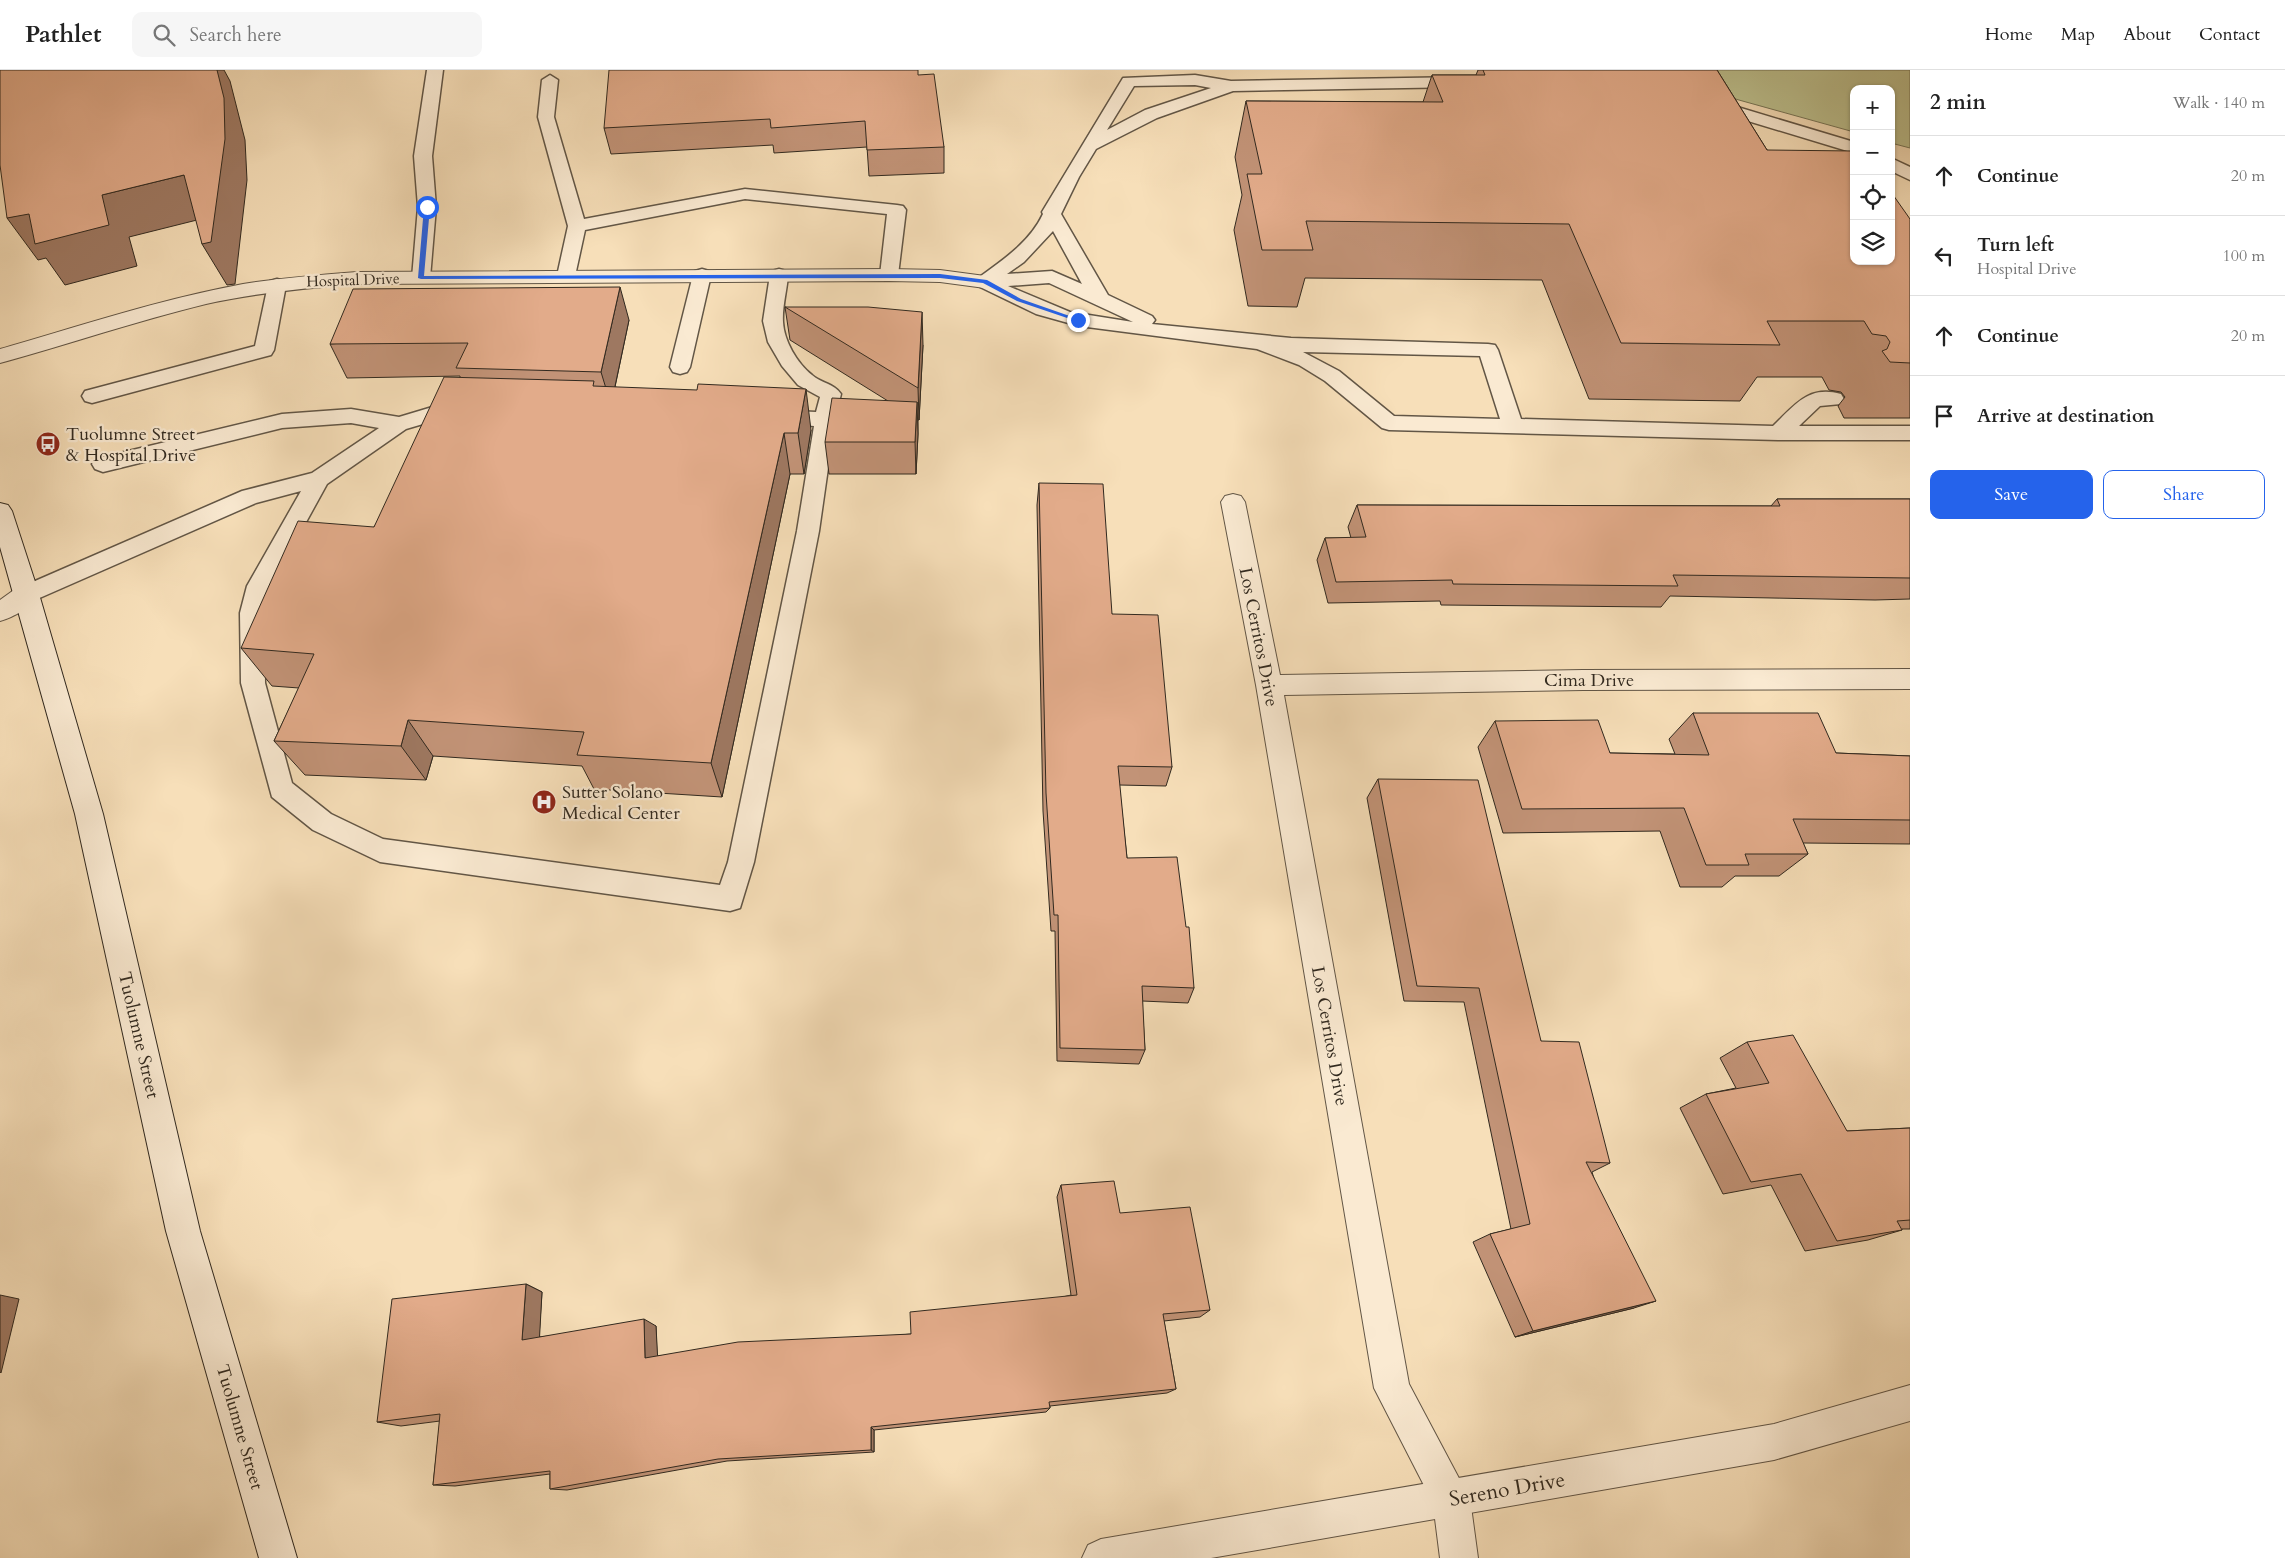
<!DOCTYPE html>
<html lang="en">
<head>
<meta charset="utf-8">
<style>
	body { margin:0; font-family:Cardo,serif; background:#f6f6f6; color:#222 }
	.controls { position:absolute; right:15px; top:15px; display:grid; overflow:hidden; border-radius:10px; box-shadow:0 1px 4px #0004 }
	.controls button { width:45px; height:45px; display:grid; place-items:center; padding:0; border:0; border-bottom:1px solid #e0e0e0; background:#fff; color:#222; font:25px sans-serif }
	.stop { position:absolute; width:15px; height:15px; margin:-11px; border:4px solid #2563eb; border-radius:50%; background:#fff }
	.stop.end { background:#2563eb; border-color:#fff; box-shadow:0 1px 5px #0008 }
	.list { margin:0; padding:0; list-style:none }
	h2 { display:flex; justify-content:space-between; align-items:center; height:65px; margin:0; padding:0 20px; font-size:21px }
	h2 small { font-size:16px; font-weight:400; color:#767676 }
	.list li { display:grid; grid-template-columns:32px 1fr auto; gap:15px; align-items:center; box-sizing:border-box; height:80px; padding:0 20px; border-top:1px solid #e0e0e0 }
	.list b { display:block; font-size:19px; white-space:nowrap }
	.list p { margin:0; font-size:16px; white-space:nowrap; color:#767676 }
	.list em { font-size:16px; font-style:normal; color:#767676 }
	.actions { display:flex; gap:10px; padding:15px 20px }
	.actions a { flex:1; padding:11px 0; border:1px solid #2563eb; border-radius:10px; text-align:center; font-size:18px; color:#2563eb }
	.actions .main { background:#2563eb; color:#fff }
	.icon { flex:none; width:28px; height:28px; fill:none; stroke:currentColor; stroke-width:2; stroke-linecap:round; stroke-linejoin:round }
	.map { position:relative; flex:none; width:1910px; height:1488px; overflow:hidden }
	header { display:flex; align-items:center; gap:30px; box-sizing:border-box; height:70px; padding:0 25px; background:#fff; border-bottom:1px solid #e0e0e0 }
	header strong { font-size:24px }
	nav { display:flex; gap:28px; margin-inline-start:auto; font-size:18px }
	.search { width:350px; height:45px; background:#f6f6f6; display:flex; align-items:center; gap:12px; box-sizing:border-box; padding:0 18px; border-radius:10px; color:#767676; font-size:19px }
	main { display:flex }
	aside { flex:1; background:#fff }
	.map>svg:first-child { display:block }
</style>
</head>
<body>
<header>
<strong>Pathlet</strong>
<div class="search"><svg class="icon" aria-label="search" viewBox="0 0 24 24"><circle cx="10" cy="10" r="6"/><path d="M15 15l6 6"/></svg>Search here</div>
<nav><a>Home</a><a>Map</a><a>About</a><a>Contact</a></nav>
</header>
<main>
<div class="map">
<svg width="1910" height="1488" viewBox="0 0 1910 1488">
	<rect width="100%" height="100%" fill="#f7dfb9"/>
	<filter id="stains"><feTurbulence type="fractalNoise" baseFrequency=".004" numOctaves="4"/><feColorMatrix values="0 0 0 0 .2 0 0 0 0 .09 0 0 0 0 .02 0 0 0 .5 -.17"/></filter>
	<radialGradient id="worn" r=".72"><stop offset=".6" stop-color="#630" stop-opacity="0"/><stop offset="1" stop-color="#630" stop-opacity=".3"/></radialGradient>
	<path fill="#bdc18f" stroke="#777557" d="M1631,0h279v78l-19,-5v-54h-37v43z"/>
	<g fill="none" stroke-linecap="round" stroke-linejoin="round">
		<defs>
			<path id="service" d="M427,0h16l-11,86 4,51 -6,71 -2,4h-14l-2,-4 6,-71 -4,-51z
				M550,5l8,5 -4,37 30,102 161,-30 152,16 6,1 3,4 -8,65 -2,4h-14l-2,-4 7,-61 -142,-15 -160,31 -10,46 -2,4h-14l-2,-4 11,-50 -30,-109 4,-37z
				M1195,5l36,6 234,-4 8,5 -8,5 -232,4 -76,27 -61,31 -17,28 -18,37 47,81 44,21 3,4 -3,4 139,14 197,6 7,1 3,5 23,69 252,7c22,-21 35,-41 68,-32l3,5 -3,5 -21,2 -21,20h111v14h-132l-389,-10 -7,-2 -57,-47 -26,-16 -42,-16 -178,-23 -43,-12 -58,-28 -2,-4 2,-4c25,-18 52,-36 65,-64l-1,-2 81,-134zM1195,15l16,3 -66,22 -38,20 27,-44zM1053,161l29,53 -30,-13 -45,3 17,-12zM1049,213l84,39 -63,-10 -62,-26zM1303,282l177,4 20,63 -106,-3 -55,-45z
				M1711,29l143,43v11l-149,-45 -2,-4 2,-4z
				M1891,88l19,9v13l-19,-9z
				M702,199l7,2 2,4 -21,92 -3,5 -7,2 -7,-2 -3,-5 23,-92 2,-4z
				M779,199l7,2 2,4c-1,15 -6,32 -5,47 1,19 14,41 29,53 9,8 23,9 29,19l-6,25 -16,112 -65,331 -14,46 -10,3 -350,-49 -67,-32 -41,-33 -31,-114 -1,-70 7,-27 54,-95 -45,12 -221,97 -8,3 -8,-3 -4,-6 4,-6 223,-97 70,-18 67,-45 -28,-5 -69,5 -179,44 -8,-3 -3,-5 3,-5 187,-45 69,-5 48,8 50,-15 17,2 3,5 -3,5 -16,2 -44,13 -79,55 -56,102 -7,27 1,70 27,100 39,31 52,25 337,46 8,-23 69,-331 17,-105 -48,-4 -3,-5 3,-5 7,-2 43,2 4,-15 -22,-12 -16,-19 -14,-24 -5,-21 7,-46 2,-4z
				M277,209l7,2 2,4 -12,65 -3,5 -179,48 -7,-2 -3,-5 3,-5 170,-45 13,-61 2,-4z"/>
			<path id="minor" d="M889,199l51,1 45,6 7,2 3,4 -3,4 -7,2 -45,-6 -51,-1 -532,3c-51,4 -101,9 -151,20 -70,17 -137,40 -206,59v-14c80,-23 161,-50 243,-65 38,-6 76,-9 114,-12z
				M1233,424l8,2 4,6 35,173 303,-5 327,-1v20l-327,1 -299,5 125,689 61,115 8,59h-38l-7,-55 -59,-115 -118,-703 -35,-183 4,-6z
				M27,515l9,2 3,7c-7,13 -25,23 -39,27v-21l18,-13z"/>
			<path id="tertiary" d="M1910,1315v36l-136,39 -563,98h-129l6,-13 13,-6 673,-115z"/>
			<path id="secondary" d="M0,433l8,2 4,6 27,83 64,220 97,417 97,327h-38l-93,-327 -91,-417 -75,-267z"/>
		</defs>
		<use href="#service" stroke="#625646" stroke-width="3"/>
		<use href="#minor" stroke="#625646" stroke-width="2"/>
		<use href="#tertiary" stroke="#625646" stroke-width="2"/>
		<use href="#secondary" stroke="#31291f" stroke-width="2"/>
		<use href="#service" fill="#faead2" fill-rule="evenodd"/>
		<use href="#minor" fill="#faead2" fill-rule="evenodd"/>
		<use href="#tertiary" fill="#faead2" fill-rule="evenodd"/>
		<use href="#secondary" fill="#faead2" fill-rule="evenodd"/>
	</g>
	<path fill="#c29377" stroke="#31291f" d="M1478,0h239l50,80 143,69v199h-66l-6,-12 7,-9 -4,-5 -12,-2 -7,-13h-65l-17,24 -151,-2 -47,-119 -237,-2 -8,29 -49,-1 -14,-76 8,-35 -7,-38 11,-56 177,1 9,-27h44z
		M918,5l26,72v26l-75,3 -2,-29 -93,6 -1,-8 -162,9 -7,-26z
		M785,237l138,38 -4,75h-1v14l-2,40h-87l-4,-32 63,-41 -98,-61z
		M629,250l-14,67 196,43 -7,44h-14l-68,323 -128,-8 -12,-23 -149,-10 -7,24 -121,-5 -31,-34 25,-53 -27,-2 -31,-38 133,-121 86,-150v-1l-113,2 -17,-34z
		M1039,413l73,131 60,153 -6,19 -47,-1 8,73 67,130 -6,15 -46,-2 3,49 -6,14 -82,-3 -2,-130h-4l-8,-120 -6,-306z
		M1777,429h133v100l-35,1 -205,-4 -9,11 -220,-2 -1,-4 -112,2 -11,-43 8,-22h26l-3,-11 9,-22 414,1z
		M1693,643l143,40 74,3v88l-107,-1 5,11 -29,22h-44l-13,11h-42l-20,-56 -157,2 -25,-86 17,-26 115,32 65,1 -6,-15z
		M1378,709l163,262 69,122 -18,9 42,136 -119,29 -42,-95 17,-8 21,-5 -47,-227 -60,-1 -37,-203z
		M1747,972l100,89 63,-3v101h-8v1l-34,10 -63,11 -34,-66 -48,9 -43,-86 26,-14 30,-6 -16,-30z
		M1061,1115l59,28 90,97 -10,7 -36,4 12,68 -9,4 -117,13v2l-4,4 -172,18v22l-147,9 -160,29 -17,-1v-15l-95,12 -22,-1 7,-64 -39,5 -24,-4 149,-138 16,8 -3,45 117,-11 1,30 254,-22 160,-39 -14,-98z"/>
	<path fill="#9e7861" stroke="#31291f" d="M217,0h7l6,11 15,59 2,40 -12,104 -8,1 -25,-41z
		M184,105l25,42 -80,20 8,29 -72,19 -19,-27 -8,2 -31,-42z
		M620,217l9,33 -18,85 -10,-33z
		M922,242l1,33 -4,75 -1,-32z
		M806,319l5,41 -7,44 -6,-41z
		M917,332l1,32 -2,40 -1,-32z
		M784,363l6,41 -68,323 -11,-34z
		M408,650l25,36 -7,24 -25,-34z
		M526,1214l16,8 -3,55 -17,-7z
		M0,1225l19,4 -18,74 -1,-1z
		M1656,1231l-22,7 -119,29 18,-6z
		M644,1249l12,7 2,38 -13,-6z
		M871,1357l3,3v22l-3,-2z"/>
	<path fill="#e2ab8a" stroke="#31291f" d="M0,0h217l7,28 1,41 -14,103 -9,2 -18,-69 -82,20 7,30 -74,19 -6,-30 -22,4 -7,-53z
		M609,0h309v5l16,-1 10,73 -77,3 -2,-29 -94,7 -1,-9 -166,9z
		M1483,0h234l50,80 87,1v110h37v-69l19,27v144l-20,-1 -8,-11 5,-2 3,-7 -4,-6 -14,-2 -8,-13h-97l13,24 -159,-2 -52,-119 -263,-3 7,29h-51l-15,-76h15l-16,-73 197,1 -11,-27h53z
		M620,217l-19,85 -145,-4 12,-25 -138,1 23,-55z
		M785,237h83l54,5 -4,76z
		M444,307l150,4 -1,5 104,4 1,-6 108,5 -8,44h-14l-73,330 -134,-8 7,-23 -176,-12 -7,26 -127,-5 40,-87 -73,-6 57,-127 76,6z
		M832,328l85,4 -2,40h-90z
		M1039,413l64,1 9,130 46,1 14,152 -54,-1 9,92 50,-1 9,70h3l5,61 -52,-2 3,64 -85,-2 -2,-133h-4l-8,-122z
		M1777,429h133v79l-237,-3 5,11 -225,-2 -1,-4 -116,2 -11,-44 41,-1 -9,-32 423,1z
		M1693,643h125l18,40 74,3v64l-117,-1 15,35h-63l4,11h-43l-22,-57 -162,1 -27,-88 103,-1 12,33 99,2z
		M1378,709l100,1 63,261 38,1 31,121 -24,-1 70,139 -123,30 -43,-97 40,-10 -51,-236 -62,-2z
		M1793,965l54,96 63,-3v92l-13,1 5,9 -65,11 -36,-67 -50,8 -45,-88 63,-11 -22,-41z
		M1114,1111l6,32 70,-6 20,103 -47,4 13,75 -127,13 1,6 -179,19v23l-153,9 -168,30v-18l-117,14 7,-71 -63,8 15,-123 134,-15 -4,56 122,-21 1,39 93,-16 173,-8 -1,-22 167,-17 -16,-110z"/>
	<path fill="#2563eb" d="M427,135l3,2 -6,69 516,-2 47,6 34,19 60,21 -5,1 -59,-20 -34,-18 -43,-5 -519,1 -3,-1 6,-71z"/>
	<defs>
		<symbol id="bus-disc" viewBox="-11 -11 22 22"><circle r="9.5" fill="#8f2418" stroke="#faead2"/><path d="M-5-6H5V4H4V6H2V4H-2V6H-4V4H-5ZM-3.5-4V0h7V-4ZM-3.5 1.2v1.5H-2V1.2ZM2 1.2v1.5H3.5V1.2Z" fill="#fff"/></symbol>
		<symbol id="hospital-disc" viewBox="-11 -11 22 22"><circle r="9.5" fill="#8f2418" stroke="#faead2"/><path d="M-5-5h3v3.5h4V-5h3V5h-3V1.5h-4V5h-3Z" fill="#fff"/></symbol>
	</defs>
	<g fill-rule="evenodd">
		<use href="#bus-disc" x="34" y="360" width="28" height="28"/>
		<use href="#hospital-disc" x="530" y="718" width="28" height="28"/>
	</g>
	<g text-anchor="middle" stroke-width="4.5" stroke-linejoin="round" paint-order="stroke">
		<g font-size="15" fill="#31291f" stroke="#faead2">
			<text transform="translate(353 210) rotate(-2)" y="5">Hospital Drive</text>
		</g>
		<g font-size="18" fill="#31291f" stroke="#faead2" text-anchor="start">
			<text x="66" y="370">Tuolumne Street<tspan x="66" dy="21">&amp; Hospital Drive</tspan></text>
			<text x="562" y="728">Sutter Solano<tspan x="562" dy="21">Medical Center</tspan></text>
		</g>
		<g font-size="18" fill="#31291f" stroke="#faead2">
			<text transform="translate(1259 567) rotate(79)" y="6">Los Cerritos Drive</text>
			<text x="1589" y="616">Cima Drive</text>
			<text transform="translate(139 965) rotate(77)" y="6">Tuolumne Street</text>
			<text transform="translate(1330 966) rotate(80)" y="6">Los Cerritos Drive</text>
			<text transform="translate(240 1357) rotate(74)" y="6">Tuolumne Street</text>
		</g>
		<g font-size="21" fill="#31291f" stroke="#faead2">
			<text transform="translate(1507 1419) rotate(-10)" y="7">Sereno Drive</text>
		</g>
	</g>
	<rect width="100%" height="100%" filter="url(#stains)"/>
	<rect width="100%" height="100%" fill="url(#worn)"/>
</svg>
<div class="controls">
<button>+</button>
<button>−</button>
<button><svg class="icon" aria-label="locate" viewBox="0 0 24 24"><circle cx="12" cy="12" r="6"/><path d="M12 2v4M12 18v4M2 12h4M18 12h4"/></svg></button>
<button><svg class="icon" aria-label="layers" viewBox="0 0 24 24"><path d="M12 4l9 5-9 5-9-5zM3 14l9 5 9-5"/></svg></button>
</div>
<div class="stop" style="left:427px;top:137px"></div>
<div class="stop end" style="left:1078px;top:250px"></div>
</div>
<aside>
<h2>2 min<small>Walk · 140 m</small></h2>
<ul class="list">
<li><svg class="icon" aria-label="ahead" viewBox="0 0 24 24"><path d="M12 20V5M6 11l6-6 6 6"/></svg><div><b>Continue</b></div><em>20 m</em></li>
<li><svg class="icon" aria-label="left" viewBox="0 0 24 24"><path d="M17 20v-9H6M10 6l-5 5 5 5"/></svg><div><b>Turn left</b><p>Hospital Drive</p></div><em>100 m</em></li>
<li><svg class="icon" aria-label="ahead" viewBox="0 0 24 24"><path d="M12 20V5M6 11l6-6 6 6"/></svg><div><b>Continue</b></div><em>20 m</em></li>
<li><svg class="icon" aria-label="arrive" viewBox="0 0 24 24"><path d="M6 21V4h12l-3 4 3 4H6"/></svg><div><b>Arrive at destination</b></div></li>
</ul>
<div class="actions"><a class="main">Save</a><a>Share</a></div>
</aside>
</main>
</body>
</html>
